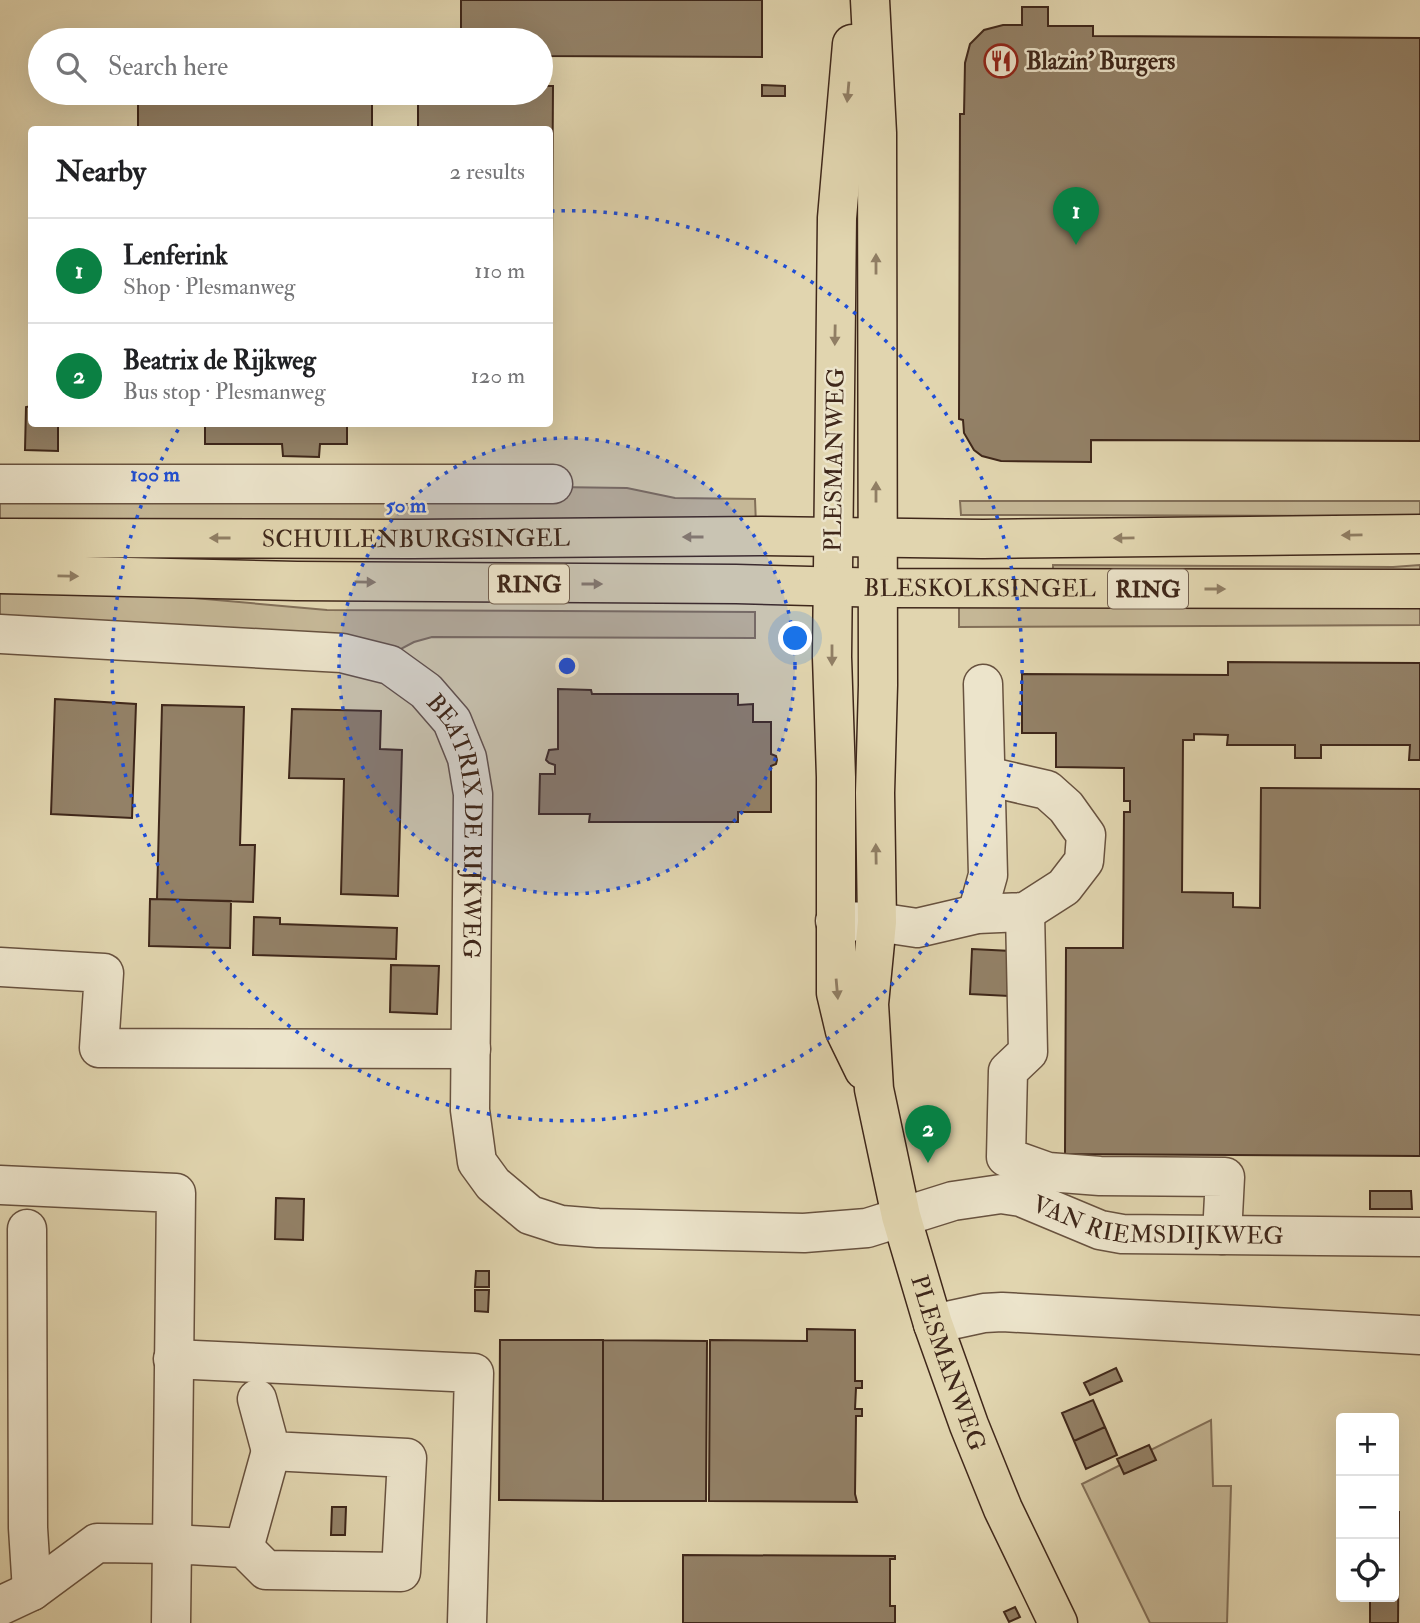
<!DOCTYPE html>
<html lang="en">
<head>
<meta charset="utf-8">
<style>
	body { margin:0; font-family:"IM FELL Double Pica",serif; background:#f6f6f6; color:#202124 }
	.controls { position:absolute; right:21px; bottom:21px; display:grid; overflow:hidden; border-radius:7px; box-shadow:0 7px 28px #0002 }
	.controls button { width:63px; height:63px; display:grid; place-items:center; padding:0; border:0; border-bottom:2px solid #e0e0e0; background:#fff; color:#202124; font:35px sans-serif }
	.you { position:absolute; left:796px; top:639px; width:24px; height:24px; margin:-18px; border:5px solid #fff; border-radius:50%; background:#1a73e8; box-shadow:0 0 0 10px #1a73e833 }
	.badge { display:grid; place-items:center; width:46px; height:46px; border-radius:50%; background:#0b8043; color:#fff; font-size:23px; font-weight:700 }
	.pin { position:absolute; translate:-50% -58px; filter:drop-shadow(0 2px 4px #0008) }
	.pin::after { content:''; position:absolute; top:37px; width:24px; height:21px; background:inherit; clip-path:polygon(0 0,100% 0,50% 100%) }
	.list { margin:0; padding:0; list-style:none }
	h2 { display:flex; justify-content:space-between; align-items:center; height:91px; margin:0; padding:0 28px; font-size:30px }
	h2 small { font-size:23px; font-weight:400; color:#757577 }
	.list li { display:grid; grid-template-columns:46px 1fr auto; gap:21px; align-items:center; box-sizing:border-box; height:105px; padding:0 28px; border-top:2px solid #e0e0e0 }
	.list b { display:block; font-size:26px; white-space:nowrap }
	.list p { margin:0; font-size:23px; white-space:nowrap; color:#757577 }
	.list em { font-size:23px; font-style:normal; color:#757577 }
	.icon { flex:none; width:38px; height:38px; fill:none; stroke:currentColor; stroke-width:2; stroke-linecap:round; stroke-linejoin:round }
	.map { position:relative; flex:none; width:1420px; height:1623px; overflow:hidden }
	.search { position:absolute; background:#fff; box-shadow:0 7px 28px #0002; left:28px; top:28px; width:525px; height:77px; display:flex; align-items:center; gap:18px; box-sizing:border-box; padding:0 24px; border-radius:38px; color:#757577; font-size:26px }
	.panel { position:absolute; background:#fff; box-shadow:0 7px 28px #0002; left:28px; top:126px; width:525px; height:301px; border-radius:7px }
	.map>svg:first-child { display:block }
</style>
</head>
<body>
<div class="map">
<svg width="1420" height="1623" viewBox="0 0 1420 1623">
	<rect width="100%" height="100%" fill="#e1d5af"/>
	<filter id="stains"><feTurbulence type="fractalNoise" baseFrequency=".00286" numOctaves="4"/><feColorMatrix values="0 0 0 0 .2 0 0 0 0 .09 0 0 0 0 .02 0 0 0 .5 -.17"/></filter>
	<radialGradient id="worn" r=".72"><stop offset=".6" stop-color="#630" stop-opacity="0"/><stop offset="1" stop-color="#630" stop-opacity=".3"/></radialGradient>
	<path fill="#c5b796" stroke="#826f58" stroke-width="2" d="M555,487l72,1 48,10 80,1 1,26 -756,3v-29z
		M960,501h460v15l-459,-1z
		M1053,565l340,2 27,-2v15l-367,-1z
		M0,593l149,1 178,16 428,2v26l-323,-1 -18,5 -15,8 -399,-30z
		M1420,598v27l-461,2v-26z
		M1211,1420l2,66h18l-4,137h-77l-68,-139z"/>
	<path fill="#938167" stroke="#3f271a" stroke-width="2" d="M461,0h301v57l-221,-1v-16h-80z
		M1022,7h26v19h45v10l327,2v403l-329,-1v22l-90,-1 -19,-5 -8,-6 -10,-17 -1,-13 -4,-1 1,-305h4l1,-51 5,-19 14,-14 19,-5h19z
		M762,85l23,1v10h-23z
		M541,86h12l-2,318 -1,-274h-132v-37h123z
		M138,93h234v37h-234z
		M32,406v18h26v27l-33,-1 1,-43z
		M205,424h154h-12v20h-27l-1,13 -36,-1 -1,-12h-77z
		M1228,662l192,1v97h-11l1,-15h-89v13h-26v-13h-68l1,-10 -34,-1v6h-11l-1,152 51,1v14l27,1 1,-120 159,1v367l-355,-2 1,-206h57l1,-136h6v-11h-6v-33l-68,-1v-34h-34v-59l206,1z
		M558,689l33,1 1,4h146v11l15,-1v18h18v32l5,2 1,4 -1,4 -5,2v46h-33v10h-149l1,-8h-51l1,-40h15v-9l-6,-2 -3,-3 3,-10 9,-1z
		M55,699l81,5 -4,114 -81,-4z
		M162,705l82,2 -4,138h15l-2,57 -96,-3z
		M292,709l89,2 -1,38 22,1 -4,146 -57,-2 3,-115 -55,-1z
		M150,899l81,2 -1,47 -81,-2z
		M254,917l26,1v6l117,4 -1,31 -143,-4z
		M972,949l39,2 -2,45 -39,-2z
		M391,965l48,1 -2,48 -47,-2z
		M1370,1191h41l1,18h-42z
		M276,1198l28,1 -1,41 -28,-1z
		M476,1271h13v16h-14z
		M475,1290h14l-1,22 -13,-1z
		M807,1329l48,1v51h7v7h-6l-1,21h7v7h-6l-1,78 2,8 -148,-1 1,-161 97,1z
		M500,1340h103v161l-104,-1z
		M603,1340l104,1 -1,160h-103z
		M1116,1368l6,13 -32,14 -6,-12z
		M1093,1400l12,27 -31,14 -12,-28z
		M1105,1427l12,28 -31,14 -12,-28z
		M1149,1445l7,15 -32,14 -7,-15z
		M332,1507h14l-1,28h-14z
		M1394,1512h5l-1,111h-28v-26h24z
		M683,1555l212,1v3h-5v47h5v17h-212z
		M1015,1607l5,10 -11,5 -5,-10z"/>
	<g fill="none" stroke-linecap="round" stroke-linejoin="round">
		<defs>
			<g id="minor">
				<path d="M0,484h553"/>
				<path id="s1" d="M0,634l342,19 48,12 36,26 26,30 15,37 6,36 -3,316 7,52 16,22 37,31 31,10 37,3 206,5 63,-5 86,-27 48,-7 20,3 79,33 22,4 298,3"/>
				<path d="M1025,912l3,140 -20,19 -2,86 42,15 52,4 125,1 -3,58"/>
				<path d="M977,914l11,-39 -5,-191"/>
				<path d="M835,921l42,1 40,6 60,-14 48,-2 39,-25 20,-26 2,-26 -20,-28 -19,-17 -61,-14"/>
				<path d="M0,967l104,6 -5,75 372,1"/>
				<path d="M0,1185l176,8 -4,351 -75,-1 -65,48 -32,15"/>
				<path d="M27,1229l1,299 4,63"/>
				<path d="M933,1324l51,-11 18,-1 418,23"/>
				<path d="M173,1359l301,14 -7,250"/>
				<path d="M244,1548l27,-97"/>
				<path d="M171,1623l1,-79 72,4 22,22 135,2 6,-114 -136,-7 -14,-52"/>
			</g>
			<g id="major">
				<path id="s2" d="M870,0l7,133 1,552 -3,108 2,129 -8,82 5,85 27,127 32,108 36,101 34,84 55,114"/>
				<path d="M852,44l-15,174 -5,439 4,120v216l9,38 19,39"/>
				<path id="s3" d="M0,538l411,1 350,-3 222,3 437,-5"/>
				<path id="s4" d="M0,574l297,7 439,3 151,4 533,1"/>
			</g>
		</defs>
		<use href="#minor" stroke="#68523f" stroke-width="41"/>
		<use href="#major" stroke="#3f271a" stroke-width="41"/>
		<use href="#minor" stroke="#ece4cb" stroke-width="38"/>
		<use href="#major" stroke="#e1d5af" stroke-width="38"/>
	</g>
	<defs><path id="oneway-solid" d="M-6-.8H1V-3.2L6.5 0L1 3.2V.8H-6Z" transform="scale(1.75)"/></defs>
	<g fill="#907e64">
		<use href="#oneway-solid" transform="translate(848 92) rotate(95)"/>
		<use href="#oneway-solid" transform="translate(876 264) rotate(-90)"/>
		<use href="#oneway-solid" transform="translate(835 335) rotate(91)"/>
		<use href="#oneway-solid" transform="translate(876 492) rotate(-90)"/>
		<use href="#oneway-solid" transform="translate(1352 535) rotate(179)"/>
		<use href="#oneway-solid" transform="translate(693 537) rotate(180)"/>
		<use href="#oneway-solid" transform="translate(220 538) rotate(-180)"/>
		<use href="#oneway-solid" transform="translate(1124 538) rotate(179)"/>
		<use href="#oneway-solid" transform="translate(68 576) rotate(1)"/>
		<use href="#oneway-solid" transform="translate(365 582) rotate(1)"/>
		<use href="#oneway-solid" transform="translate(592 584)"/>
		<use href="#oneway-solid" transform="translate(1215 589)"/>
		<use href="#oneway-solid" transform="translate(832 655) rotate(90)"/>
		<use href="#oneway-solid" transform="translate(876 854) rotate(-91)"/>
		<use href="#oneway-solid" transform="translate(837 989) rotate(85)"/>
	</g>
	<circle cx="567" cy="666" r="228" fill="#1d4ed8" fill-opacity=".12"/>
	<g fill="none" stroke="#1d4ed8" stroke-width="3.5" stroke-dasharray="3.5 7">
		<circle cx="567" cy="666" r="228"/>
		<path d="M551 211A455 455 0 1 1 181 425"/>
	</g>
	<defs>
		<symbol id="restaurant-ring" viewBox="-11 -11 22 22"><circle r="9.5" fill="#ece4cb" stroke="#8f2418" stroke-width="1.5"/><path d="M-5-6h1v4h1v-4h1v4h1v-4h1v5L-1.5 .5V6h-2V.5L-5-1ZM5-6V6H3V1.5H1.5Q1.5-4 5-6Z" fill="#8f2418"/></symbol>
	</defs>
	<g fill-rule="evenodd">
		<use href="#restaurant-ring" x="982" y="42" width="38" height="38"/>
	</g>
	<g text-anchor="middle" stroke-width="5" stroke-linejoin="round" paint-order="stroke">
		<g fill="#ece4cb" stroke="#73604f" stroke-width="2">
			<rect x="489" y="564.5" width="80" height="39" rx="5"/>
			<rect x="1108" y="569.5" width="80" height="39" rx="5"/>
		</g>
		<g font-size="23" font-weight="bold" fill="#3f271a">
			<text x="529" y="592">RING</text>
			<text x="1148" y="597">RING</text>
		</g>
		<g font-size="24" font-weight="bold" fill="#3f271a" stroke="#ece4cb" text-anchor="start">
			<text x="1026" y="69">Blazin' Burgers</text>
		</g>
		<g font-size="24" fill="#3f271a" stroke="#ece4cb">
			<text transform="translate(834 460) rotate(-89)" y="8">PLESMANWEG</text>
			<text dy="8" stroke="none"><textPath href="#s3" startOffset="416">SCHUILENBURGSINGEL</textPath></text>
			<text dy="8" stroke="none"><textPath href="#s4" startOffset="980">BLESKOLKSINGEL</textPath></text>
			<text dy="8" stroke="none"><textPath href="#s1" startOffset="581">BEATRIX DE RIJKWEG</textPath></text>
			<text dy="8" stroke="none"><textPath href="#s1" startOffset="1636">VAN RIEMSDIJKWEG</textPath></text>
			<text dy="8" stroke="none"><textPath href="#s2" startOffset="1374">PLESMANWEG</textPath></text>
		</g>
	</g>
	<circle cx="567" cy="666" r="10" fill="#1d4ed8" stroke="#ece4cb" stroke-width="3.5"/>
	<g font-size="21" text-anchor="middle" font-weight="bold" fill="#1d4ed8" stroke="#ece4cb" stroke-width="5" stroke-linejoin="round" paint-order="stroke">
		<text x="155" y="481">100 m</text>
		<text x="406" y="512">50 m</text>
	</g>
	<rect width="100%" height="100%" filter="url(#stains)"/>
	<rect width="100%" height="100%" fill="url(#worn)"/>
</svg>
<div class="controls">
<button>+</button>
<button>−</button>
<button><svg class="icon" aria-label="locate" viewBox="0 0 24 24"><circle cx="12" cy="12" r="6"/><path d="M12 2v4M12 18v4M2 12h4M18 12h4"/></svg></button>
</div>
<div class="you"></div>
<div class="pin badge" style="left:1076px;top:245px">1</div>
<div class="pin badge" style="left:928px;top:1163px">2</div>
<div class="search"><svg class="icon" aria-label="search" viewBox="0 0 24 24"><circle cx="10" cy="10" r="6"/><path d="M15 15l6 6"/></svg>Search here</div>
<section class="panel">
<h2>Nearby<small>2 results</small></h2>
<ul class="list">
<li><span class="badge">1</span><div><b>Lenferink</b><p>Shop · Plesmanweg</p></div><em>110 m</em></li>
<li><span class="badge">2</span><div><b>Beatrix de Rijkweg</b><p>Bus stop · Plesmanweg</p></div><em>120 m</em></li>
</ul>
</section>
</div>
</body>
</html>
